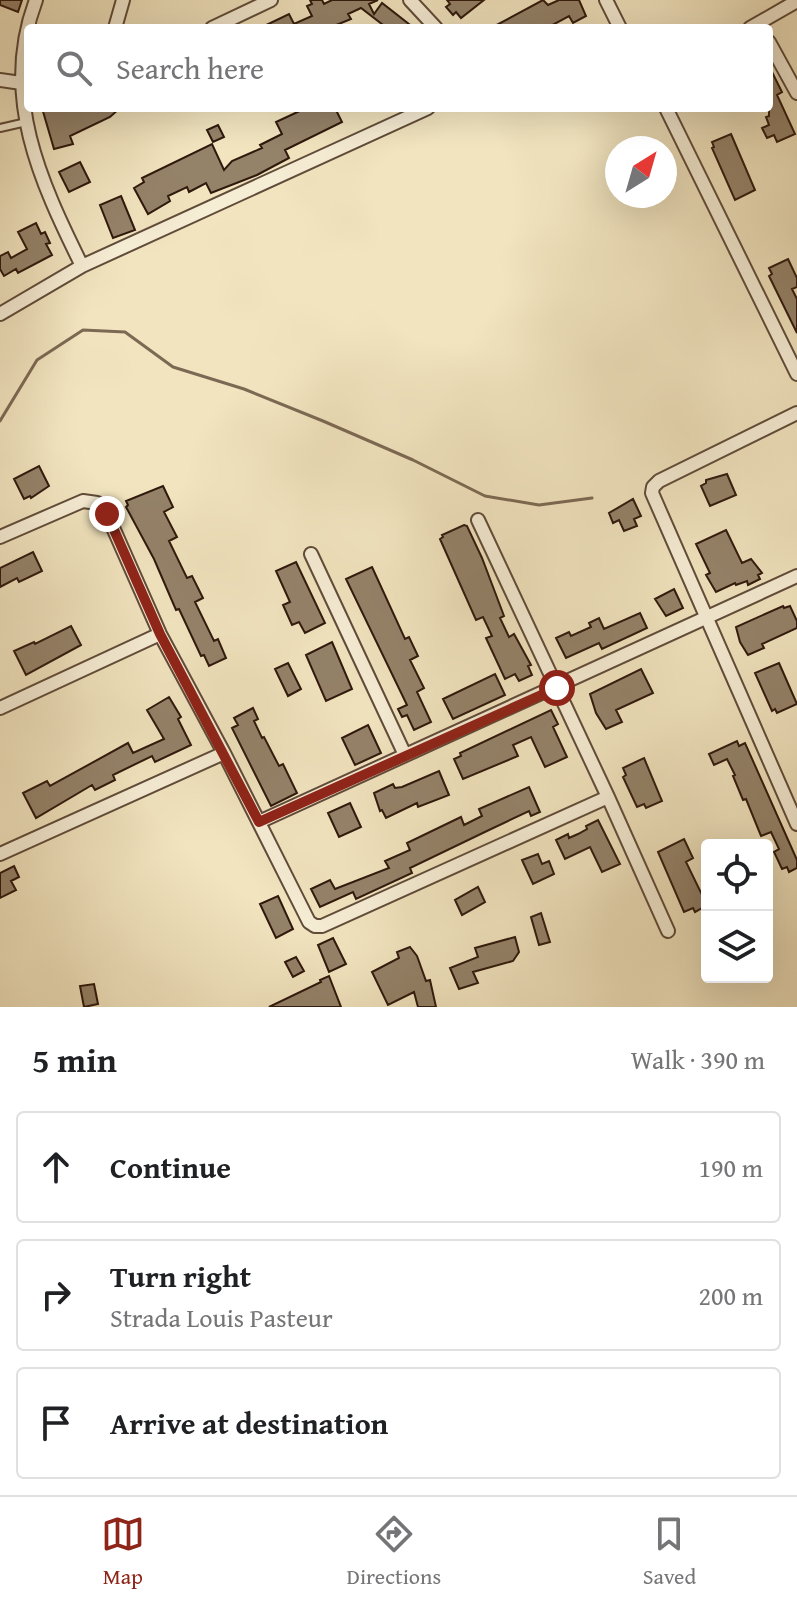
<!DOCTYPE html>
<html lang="en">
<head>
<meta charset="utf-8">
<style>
	body { margin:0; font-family:"Gentium Book Plus",serif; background:#f6f6f6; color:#202124 }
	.controls { position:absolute; right:24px; bottom:24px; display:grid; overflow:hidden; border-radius:8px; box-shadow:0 8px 32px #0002 }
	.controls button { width:72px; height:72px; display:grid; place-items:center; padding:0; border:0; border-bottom:2px solid #e0e0e0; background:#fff; color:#202124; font:40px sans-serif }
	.compass { position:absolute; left:605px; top:136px; width:72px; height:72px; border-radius:50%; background:#fff; box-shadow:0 8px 32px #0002; rotate:37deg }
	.stop { position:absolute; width:24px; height:24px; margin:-18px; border:6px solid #8f2418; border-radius:50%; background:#fff }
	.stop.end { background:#8f2418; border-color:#fff; box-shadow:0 2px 8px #0008 }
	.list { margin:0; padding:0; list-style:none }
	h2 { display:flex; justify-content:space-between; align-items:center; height:104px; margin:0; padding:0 32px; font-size:34px }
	h2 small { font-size:26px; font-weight:400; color:#757577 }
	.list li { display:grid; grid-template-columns:52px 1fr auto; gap:24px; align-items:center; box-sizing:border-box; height:112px; margin:0 16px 16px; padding:0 16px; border:2px solid #e0e0e0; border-radius:8px }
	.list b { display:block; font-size:30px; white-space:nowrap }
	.list p { margin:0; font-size:26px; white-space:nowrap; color:#757577 }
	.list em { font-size:26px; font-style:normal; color:#757577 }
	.icon { flex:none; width:44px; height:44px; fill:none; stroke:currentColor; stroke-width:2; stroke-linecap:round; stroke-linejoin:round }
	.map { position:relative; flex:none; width:797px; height:1007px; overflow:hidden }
	.search { position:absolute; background:#fff; box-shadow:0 8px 32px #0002; left:24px; right:24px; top:24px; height:88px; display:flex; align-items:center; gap:20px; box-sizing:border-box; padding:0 28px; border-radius:8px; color:#757577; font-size:30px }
	.sheet { height:488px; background:#fff }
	nav { display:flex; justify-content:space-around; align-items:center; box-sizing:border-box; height:112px; border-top:2px solid #e0e0e0; background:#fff; font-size:22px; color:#757577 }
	nav a { display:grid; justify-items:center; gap:4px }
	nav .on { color:#8f2418 }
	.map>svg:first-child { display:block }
</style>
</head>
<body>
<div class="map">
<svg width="797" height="1007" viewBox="0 0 797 1007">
	<rect width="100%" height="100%" fill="#f1e4bf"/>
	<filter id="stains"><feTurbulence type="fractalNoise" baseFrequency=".0025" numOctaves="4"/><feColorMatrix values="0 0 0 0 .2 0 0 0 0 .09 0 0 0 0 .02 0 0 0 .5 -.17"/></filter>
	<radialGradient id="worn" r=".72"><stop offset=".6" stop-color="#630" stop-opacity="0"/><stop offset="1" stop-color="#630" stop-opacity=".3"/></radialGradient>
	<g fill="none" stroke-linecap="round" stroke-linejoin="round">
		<path stroke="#7c6953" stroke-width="3" d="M0,421l37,-61 46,-30 42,2 48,35 71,22 79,32 90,39 72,36 54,9 53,-7"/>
	</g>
	<path fill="#948269" stroke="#2f180c" stroke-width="2" d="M0,0h22l-4,12 -18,-7z
		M310,0h12l2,4 8,-4h46l-9,4 5,10 8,-11 32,25h-27l-26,-20 -13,6 3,5 -22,9h-69l29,-14 5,10 18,-8 -5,-10 5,-2z
		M447,0h37l-23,18 -5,-6 -3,3 -7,-8 4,-3z
		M543,0l5,5 11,-5h20l7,16 -13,7 -4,-7 -22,12h-56z
		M769,66l13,26 -5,3 18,39 -18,8 -3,-7 -7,3 -5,-10 7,-3 -3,-8 3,-1z
		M42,108h78l-10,9 -40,19 3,8 -19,5z
		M306,108h29l7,14 -57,28 4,8 -32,17 -46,18 -5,-10 -17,9 -2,-5 -19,9 2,5 -22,13 -14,-26 10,-6 -2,-4 70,-34 12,26 8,-9 30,-13 -2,-3 22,-11 -6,-12z
		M218,125l6,12 -11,5 -6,-12z
		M731,134l24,56 -20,10 -23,-52 2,-1 -2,-5z
		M80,162l10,20 -21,10 -10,-20z
		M121,196l14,34 -22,8 -13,-33z
		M36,223l5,11 4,-2 5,11 -4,1 6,11 -34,18 -2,-4 -12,7 -4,-7v-13l8,-4 3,6 16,-9 -9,-17z
		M788,259l9,19v9l-5,2 5,10v34l-28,-57 3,-2 -3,-6z
		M39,466l10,20 -18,12 -1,-2 -6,3 -10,-20z
		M727,474l9,21 -26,11 -9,-20 5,-3v-3z
		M163,486l10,21 -9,5 13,25 -8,4 18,37 5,-2 11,22 -8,4 19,39 4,-2 8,19 -17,8 -5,-11 -3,1 -22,-47 -3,1 -22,-51 -28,-52 2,-2 -2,-4z
		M633,499l8,17 -7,3 3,7 -13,5 -5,-11 -6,3 -4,-10z
		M464,525l3,1 15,32 22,58 -4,2 9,19 5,-3 17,31 -3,1 4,9 -13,6 -4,-7 -10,5 -19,-41 6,-2 -9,-19 -7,3 -36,-81 3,-2 -1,-2z
		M726,530l16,33 9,-4 11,14 -4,2 2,4 -12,6 -1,-4 -11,4 -1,-2 -19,9 -10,-17 4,-2 -14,-29z
		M33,552l9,19 -23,11 -2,-4 -17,9v-19z
		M296,562l29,61 -20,10 -6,-11 -7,3 -9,-20 7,-3 -14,-31z
		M372,567l33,72 4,-2 9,19 -8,4 14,28 -7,4 14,30 -17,8 -7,-15 -5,2 -4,-8 9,-4 -61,-126z
		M674,589l9,19 -17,8 -11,-17z
		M783,606l1,2 6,-2 7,15v7l-35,16 2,4 -16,7 -8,-13 -4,-15z
		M640,613l7,15 -45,21 -3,-6 -33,15 -10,-20 13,-6 2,4 20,-9 -2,-4 10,-5 5,11z
		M71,626l10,19 -55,30 -12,-24 20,-9 1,2z
		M332,642l20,47 -26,12 -20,-46z
		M288,663l13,26 -13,7 -13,-27z
		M779,663l18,41 -20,9 -2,-4 -3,2 -17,-38z
		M641,669l12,24 -37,17 6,12 -16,7 -10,-16 -6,-19z
		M495,674l10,21 -52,24 -10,-20z
		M169,697l12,20 -3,2 13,26 -36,17 -3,-6 -39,19 2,5 -20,10 -3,-5 -56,33 -13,-25 24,-12 3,5 78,-43 5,10 31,-14 -17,-29z
		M253,708l5,11 -4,2 8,17 2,-1 15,29 4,-2 14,29 -26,13 -39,-78 6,-3 -4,-7z
		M551,710l7,14 -5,3 14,30 -22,10 -14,-30 -18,8 5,11 -55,23 -9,-20 7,-3 -1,-3z
		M368,725l13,28 -26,12 -13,-27z
		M737,741l2,5 6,-3 52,117v8l-8,4 -2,-5 -5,2 -8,-17 5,-3 -8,-17 -10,4 -15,-37 -3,1 -10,-24 2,-1 -8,-16 -13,6 -5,-11z
		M644,758l18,43 -16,7 -2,-4 -7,3 -14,-30 3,-2 -3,-7z
		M439,771l10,24 -31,12 -1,-4 -31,15 -4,-8 -2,1 -6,-18 19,-9 2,4 7,-1z
		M529,787l11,25 -9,4 -2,-5 -40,19 -79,38 2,5 -56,26 -3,-7 -33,15 -9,-18 19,-9 5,9 54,-21 -4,-7 25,-11 -3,-7 54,-26 3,8 18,-9 -3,-7z
		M350,803l11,24 -22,10 -11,-24z
		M598,820l22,44 -18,8 -12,-25 -25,12 -9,-19 12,-6 1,4 9,-4 9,-5 -1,-3z
		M684,839l9,19 -7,4 21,43 -12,7 -2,-4 -9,4 -26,-60z
		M538,854l4,10 7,-3 5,13 -21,10 -11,-24z
		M14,866l5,11 -8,4 5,9 -16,8v-25z
		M478,887l7,15 -23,13 -7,-15z
		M278,896l15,33 -17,9 -16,-34z
		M541,913l9,29 -11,3 -8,-28z
		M515,937l4,15 -6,9 -40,11 5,11 -19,6 -9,-21 28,-11 -3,-9z
		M333,938l13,26 -17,8 -11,-27z
		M410,947l7,9 9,25 4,-1 6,27h-18l-4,-15 -26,13 -16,-33 27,-14 -2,-6z
		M296,957l8,14 -11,6 -8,-15z
		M329,976l12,31h-72l52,-25 -1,-2z
		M94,984l4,20 -14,3 -4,-21z"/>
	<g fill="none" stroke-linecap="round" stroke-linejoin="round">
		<defs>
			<path id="lane" d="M0,128l22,-5"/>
			<path id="street" d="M36,0c-36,95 4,181 46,266
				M410,0l26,28
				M606,0l14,28
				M115,28l8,-28
				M212,28l59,-28
				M750,28l47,-27
				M769,42l28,51
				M0,80l28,4
				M666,108l131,266
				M0,314l82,-48 346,-158
				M797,413l-138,68 -6,6 -1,6 145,331
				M478,520l130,277 60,134
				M0,537l83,-36 14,2 10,11 53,120 64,119 85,169 6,4h7l286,-129
				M311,554l94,201
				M0,708l160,-74
				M259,822l538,-246
				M0,854l224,-101"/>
		</defs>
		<use href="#lane" stroke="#604b39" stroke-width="10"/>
		<use href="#street" stroke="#604b39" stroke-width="16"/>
		<use href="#lane" stroke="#f6edd5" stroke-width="6"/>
		<use href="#street" stroke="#f6edd5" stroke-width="12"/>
	</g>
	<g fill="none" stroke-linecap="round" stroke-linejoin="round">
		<path stroke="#8f2418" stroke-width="10" d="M107,514l53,120 99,188 298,-134"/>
	</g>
	<rect width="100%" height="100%" filter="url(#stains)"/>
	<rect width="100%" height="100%" fill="url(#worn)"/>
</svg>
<div class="controls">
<button><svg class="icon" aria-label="locate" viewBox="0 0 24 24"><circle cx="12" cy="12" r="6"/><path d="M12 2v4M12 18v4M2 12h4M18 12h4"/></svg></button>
<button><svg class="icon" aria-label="layers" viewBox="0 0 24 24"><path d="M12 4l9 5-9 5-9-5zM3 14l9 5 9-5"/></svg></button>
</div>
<svg class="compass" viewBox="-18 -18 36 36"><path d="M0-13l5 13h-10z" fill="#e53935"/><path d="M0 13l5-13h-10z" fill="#757577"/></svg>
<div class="stop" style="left:557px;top:688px"></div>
<div class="stop end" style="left:107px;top:514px"></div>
<div class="search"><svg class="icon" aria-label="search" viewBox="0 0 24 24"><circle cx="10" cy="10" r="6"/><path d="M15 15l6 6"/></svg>Search here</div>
</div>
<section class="sheet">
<h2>5 min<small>Walk · 390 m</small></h2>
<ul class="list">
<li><svg class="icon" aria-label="ahead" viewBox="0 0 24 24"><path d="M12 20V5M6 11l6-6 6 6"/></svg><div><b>Continue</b></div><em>190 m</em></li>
<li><svg class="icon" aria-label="right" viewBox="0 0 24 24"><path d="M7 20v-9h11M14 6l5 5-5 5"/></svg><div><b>Turn right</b><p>Strada Louis Pasteur</p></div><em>200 m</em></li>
<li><svg class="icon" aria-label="arrive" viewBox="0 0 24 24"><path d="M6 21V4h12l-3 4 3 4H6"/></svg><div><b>Arrive at destination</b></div></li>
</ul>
</section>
<nav>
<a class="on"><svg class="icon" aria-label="map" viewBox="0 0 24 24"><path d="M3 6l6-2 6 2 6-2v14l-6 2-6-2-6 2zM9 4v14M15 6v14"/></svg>Map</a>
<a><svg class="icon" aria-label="directions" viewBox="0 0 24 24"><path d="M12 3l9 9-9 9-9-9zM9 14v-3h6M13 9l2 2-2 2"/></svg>Directions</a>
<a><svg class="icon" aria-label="saved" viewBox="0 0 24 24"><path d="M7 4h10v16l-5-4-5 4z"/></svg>Saved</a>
</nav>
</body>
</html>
